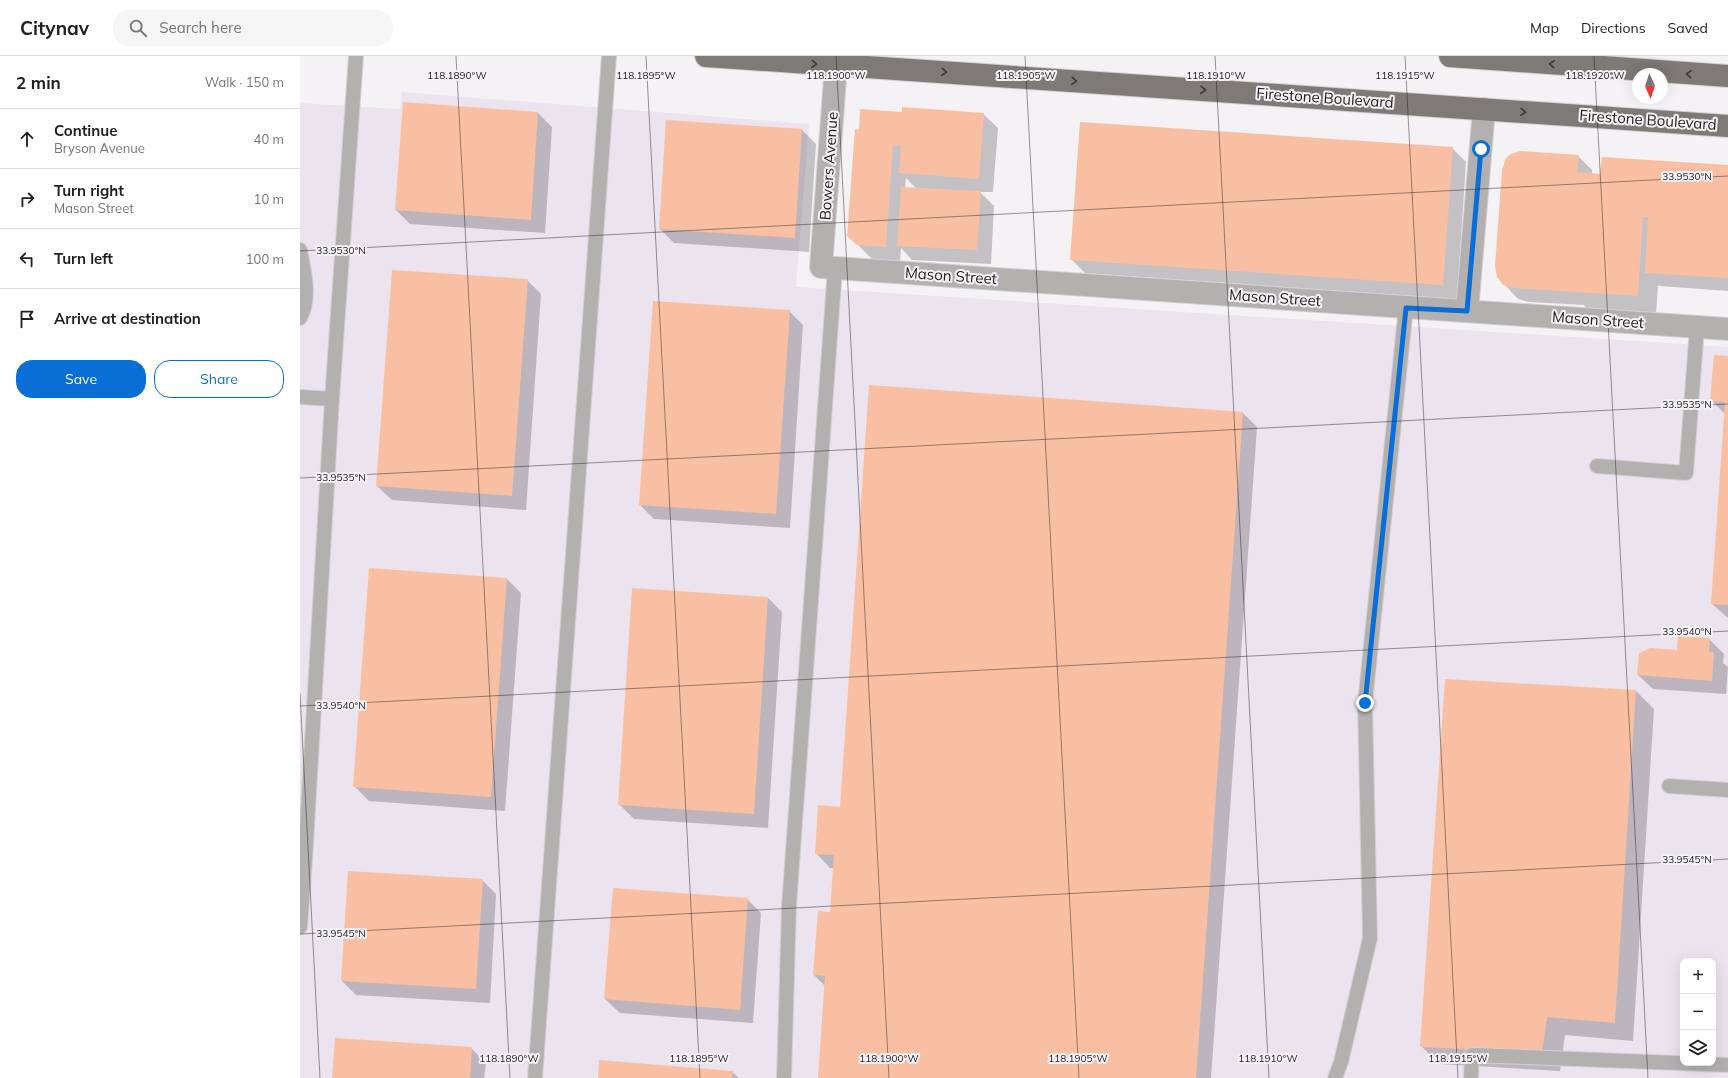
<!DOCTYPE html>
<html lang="en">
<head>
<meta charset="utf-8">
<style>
	body { margin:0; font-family:Mulish,sans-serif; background:#f6f6f6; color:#202124 }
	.controls { position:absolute; right:12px; bottom:12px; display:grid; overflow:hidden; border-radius:8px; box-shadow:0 4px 16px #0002 }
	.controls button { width:36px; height:36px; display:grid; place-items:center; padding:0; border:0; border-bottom:1px solid #e0e0e0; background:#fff; color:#202124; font:20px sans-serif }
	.compass { position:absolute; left:1332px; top:12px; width:36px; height:36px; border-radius:50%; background:#fff; box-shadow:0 4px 16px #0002; rotate:177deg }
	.stop { position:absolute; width:12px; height:12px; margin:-9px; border:3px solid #096fd7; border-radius:50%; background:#fff }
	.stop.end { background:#096fd7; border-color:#fff; box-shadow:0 1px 4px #0008 }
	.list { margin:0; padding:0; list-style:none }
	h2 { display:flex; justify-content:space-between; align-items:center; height:52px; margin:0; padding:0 16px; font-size:17px }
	h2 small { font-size:13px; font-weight:400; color:#757577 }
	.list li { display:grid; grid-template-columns:26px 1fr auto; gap:12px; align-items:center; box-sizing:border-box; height:60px; padding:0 16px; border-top:1px solid #e0e0e0 }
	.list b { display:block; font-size:15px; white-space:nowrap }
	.list p { margin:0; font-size:13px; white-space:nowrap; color:#757577 }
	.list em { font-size:13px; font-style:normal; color:#757577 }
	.actions { display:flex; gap:8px; padding:12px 16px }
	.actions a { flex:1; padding:9px 0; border:1px solid #096fd7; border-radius:16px; text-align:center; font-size:14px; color:#096fd7 }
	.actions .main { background:#096fd7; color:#fff }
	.icon { flex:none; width:22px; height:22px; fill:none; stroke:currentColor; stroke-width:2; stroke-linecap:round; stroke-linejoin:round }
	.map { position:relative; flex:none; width:1428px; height:1022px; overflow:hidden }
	header { display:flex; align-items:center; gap:24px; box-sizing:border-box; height:56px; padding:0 20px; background:#fff; border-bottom:1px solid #e0e0e0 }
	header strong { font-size:19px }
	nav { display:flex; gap:22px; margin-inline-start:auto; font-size:14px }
	.search { width:280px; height:36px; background:#f6f6f6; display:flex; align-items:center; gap:10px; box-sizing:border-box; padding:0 14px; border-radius:16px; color:#757577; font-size:15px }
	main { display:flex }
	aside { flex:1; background:#fff }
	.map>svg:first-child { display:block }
</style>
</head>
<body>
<header>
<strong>Citynav</strong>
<div class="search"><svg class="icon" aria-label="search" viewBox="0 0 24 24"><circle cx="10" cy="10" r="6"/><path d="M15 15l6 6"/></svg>Search here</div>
<nav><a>Map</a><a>Directions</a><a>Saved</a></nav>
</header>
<main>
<aside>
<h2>2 min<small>Walk · 150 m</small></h2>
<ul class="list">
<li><svg class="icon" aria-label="ahead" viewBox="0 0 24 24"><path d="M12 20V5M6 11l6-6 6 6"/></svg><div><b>Continue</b><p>Bryson Avenue</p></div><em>40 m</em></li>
<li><svg class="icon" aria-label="right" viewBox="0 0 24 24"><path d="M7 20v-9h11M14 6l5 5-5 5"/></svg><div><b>Turn right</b><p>Mason Street</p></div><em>10 m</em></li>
<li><svg class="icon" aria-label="left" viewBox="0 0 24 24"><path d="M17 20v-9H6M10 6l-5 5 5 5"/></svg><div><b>Turn left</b></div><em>100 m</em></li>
<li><svg class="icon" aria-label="arrive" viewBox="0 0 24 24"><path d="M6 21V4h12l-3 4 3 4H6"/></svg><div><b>Arrive at destination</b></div></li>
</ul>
<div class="actions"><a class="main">Save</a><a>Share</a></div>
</aside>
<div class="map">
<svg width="1428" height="1022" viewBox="0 0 1428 1022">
	<rect width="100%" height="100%" fill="#f5f2f6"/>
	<path fill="#ebe3ed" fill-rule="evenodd" d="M102,36l407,32 -13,163 932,60v731h-1428v-975l100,6zM1383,905h30v102h-30z"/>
	<path fill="#0003" fill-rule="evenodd" d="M104,48l134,9 14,14 -7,106 -135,-9 -14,-14z
		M683,58l15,14 -5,64h-13l14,14 -3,58 -79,-4 -11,-12 -1,13 -28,-2 -24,-24 12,-104zM606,122l10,10h-11z
		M502,74l14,14 -7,108 -135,-9 -14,-14z
		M1152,92l14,14 -9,137 -372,-26 -14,-14z
		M1278,100l14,14v4l9,1 127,-9v125l-68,-5 -2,-1 -2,29 -68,-4 -4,-5 -55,-3 -11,-3 -14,-15z
		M227,224l14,14 -15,216 -134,-10 -15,-14z
		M489,255l14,14 -13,203 -136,-9 -14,-14z
		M1428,301v261l-16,-14 14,-189 -15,-15z
		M570,330l373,27 14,14 -46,651h-392l6,-92 -11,-11 17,-62 3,-45h-4l-14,-15 25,-45z
		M207,523l14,14 -16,218 -136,-10 -14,-14z
		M468,542l14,14 -14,216 -134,-9 -14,-14z
		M1409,583l15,15 -1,9 5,4 -2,27 -73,-5 -15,-14 40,-24z
		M1336,635l18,18 -21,332 -68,-6 -5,36 -120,-7 -19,-18z
		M182,824l14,14 -6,109 -134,-8 -14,-14z
		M447,843l14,14 -8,110 -133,-10 -15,-14z
		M171,992l15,15 -2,15h-151z
		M432,1016l7,6h-140z"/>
	<path fill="#f9bfa3" d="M103,46l135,10 -7,108 -136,-10z
		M602,51l82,6 -5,66 -80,-6 2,-27h-8l-7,101 -29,-2 -10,-9 8,-107 4,1 1,-21 42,3z
		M366,64l136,9 -7,109 -136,-9z
		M780,66l373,25 -10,138 -373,-25z
		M1220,95l59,4 -2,17 23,2 2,-17 126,8v113l-83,-5 3,-56h-5l-5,79 -124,-8 -11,-3 -6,-8 -2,-11 7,-96 4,-12 5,-4z
		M601,131l80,4 -4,59 -80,-4z
		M92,214l136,9 -16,217 -136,-10z
		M353,245l137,9 -14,204 -137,-9z
		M1414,299l14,1v249l-17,-1 14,-202 -15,-1z
		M569,329l374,27 -47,666h-378l7,-102 -12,-1 5,-64 12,1 4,-57 -19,-1 3,-49 22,2z
		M69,512l138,10 -16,219 -138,-10z
		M332,532l136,9 -14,217 -136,-9z
		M1378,580l32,2 -1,14h5l-2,29 -75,-6 2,-22 11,-5 27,2z
		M1145,623l191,11 -21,333 -68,-6 -5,36 -122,-6z
		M48,815l135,8 -7,110 -135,-8z
		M313,832l135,10 -8,112 -136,-11z
		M35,982l137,9 -2,31h-138z
		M299,1004l134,11 -1,7h-134z"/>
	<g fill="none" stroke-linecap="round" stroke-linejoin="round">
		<defs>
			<path id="lane" d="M0,194c4,21 11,48 0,68
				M0,341l32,2
				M1297,410l89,7 11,-146
				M1369,730l59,4
				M0,805h5l27,-462 24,-343
				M0,871l5,-66
				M235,1022l74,-1022
				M484,1022l5,-172 46,-638
				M1035,1022l6,-16 29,-124 -5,-235 41,-396
				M1171,1022l1,-23 256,10"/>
			<path id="street" d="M536,9l-15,202 907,62
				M1167,255l17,-202"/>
			<path id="primary" d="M406,0l1022,70
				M1150,0l278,20"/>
		</defs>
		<use href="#lane" stroke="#d3d0d4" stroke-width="16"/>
		<use href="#street" stroke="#d3d0d4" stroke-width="24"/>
		<use href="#primary" stroke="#d3d0d4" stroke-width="24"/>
		<use href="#lane" stroke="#b3b1af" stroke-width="14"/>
		<use href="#street" stroke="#b3b1af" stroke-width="22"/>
		<use href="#primary" stroke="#7d7a77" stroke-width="22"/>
	</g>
	<defs><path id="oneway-chevron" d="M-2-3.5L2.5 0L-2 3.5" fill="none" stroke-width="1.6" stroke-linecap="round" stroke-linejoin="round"/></defs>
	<g stroke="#3b3939">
		<use href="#oneway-chevron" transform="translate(514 8) rotate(4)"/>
		<use href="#oneway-chevron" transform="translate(1252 8) rotate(-176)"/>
		<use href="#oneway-chevron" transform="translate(644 16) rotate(4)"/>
		<use href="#oneway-chevron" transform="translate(1389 18) rotate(-176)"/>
		<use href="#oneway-chevron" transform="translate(774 25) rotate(4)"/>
		<use href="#oneway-chevron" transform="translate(903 34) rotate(4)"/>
		<use href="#oneway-chevron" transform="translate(1223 56) rotate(4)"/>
	</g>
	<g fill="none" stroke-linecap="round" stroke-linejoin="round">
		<path stroke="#096fd7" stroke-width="5" d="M1065,647l41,-395 61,3 14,-162"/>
	</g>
	<path fill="none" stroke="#1f1d1f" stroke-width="1" stroke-opacity="0.45" d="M156,0l54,1022M346,0l54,1022M536,0l53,1022M725,0l54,1022M915,0l54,1022M1105,0l53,1022M1294,0l54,1022M0,195l1428,-75M0,422l1428,-74M0,637l20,385M0,650l1428,-75M0,878l1428,-75"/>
	<g text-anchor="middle" stroke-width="4" stroke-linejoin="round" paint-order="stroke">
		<g font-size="15" fill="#1f1d1f" stroke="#f5f2f6">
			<text transform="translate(1025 42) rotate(4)" y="5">Firestone Boulevard</text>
			<text transform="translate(1348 64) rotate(4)" y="5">Firestone Boulevard</text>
			<text transform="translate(529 110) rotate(-86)" y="5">Bowers Avenue</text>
			<text transform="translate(651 220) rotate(4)" y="5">Mason Street</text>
			<text transform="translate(975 242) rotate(4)" y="5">Mason Street</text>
			<text transform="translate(1298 264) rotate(4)" y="5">Mason Street</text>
		</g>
	</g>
	<g font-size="10" text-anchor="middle" fill="#1f1d1f" stroke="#f5f2f6" stroke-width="4" stroke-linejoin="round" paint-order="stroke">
		<text x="157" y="23">118.1890°W</text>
		<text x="346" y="23">118.1895°W</text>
		<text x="536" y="23">118.1900°W</text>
		<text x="726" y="23">118.1905°W</text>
		<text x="916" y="23">118.1910°W</text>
		<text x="1105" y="23">118.1915°W</text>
		<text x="1295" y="23">118.1920°W</text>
		<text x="1387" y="124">33.9530°N</text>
		<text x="41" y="198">33.9530°N</text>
		<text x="1387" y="352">33.9535°N</text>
		<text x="41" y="425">33.9535°N</text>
		<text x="1387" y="579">33.9540°N</text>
		<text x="41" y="653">33.9540°N</text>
		<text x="1387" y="807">33.9545°N</text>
		<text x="41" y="881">33.9545°N</text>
		<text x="209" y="1006">118.1890°W</text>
		<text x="399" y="1006">118.1895°W</text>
		<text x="589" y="1006">118.1900°W</text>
		<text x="778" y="1006">118.1905°W</text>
		<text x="968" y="1006">118.1910°W</text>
		<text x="1158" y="1006">118.1915°W</text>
	</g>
</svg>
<div class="controls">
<button>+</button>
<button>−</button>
<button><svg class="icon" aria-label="layers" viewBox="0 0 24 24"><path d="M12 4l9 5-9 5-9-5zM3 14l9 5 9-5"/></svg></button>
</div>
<svg class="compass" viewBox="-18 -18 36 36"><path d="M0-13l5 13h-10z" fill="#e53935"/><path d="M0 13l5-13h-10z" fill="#757577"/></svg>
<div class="stop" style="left:1181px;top:93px"></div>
<div class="stop end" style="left:1065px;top:647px"></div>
</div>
</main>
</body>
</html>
